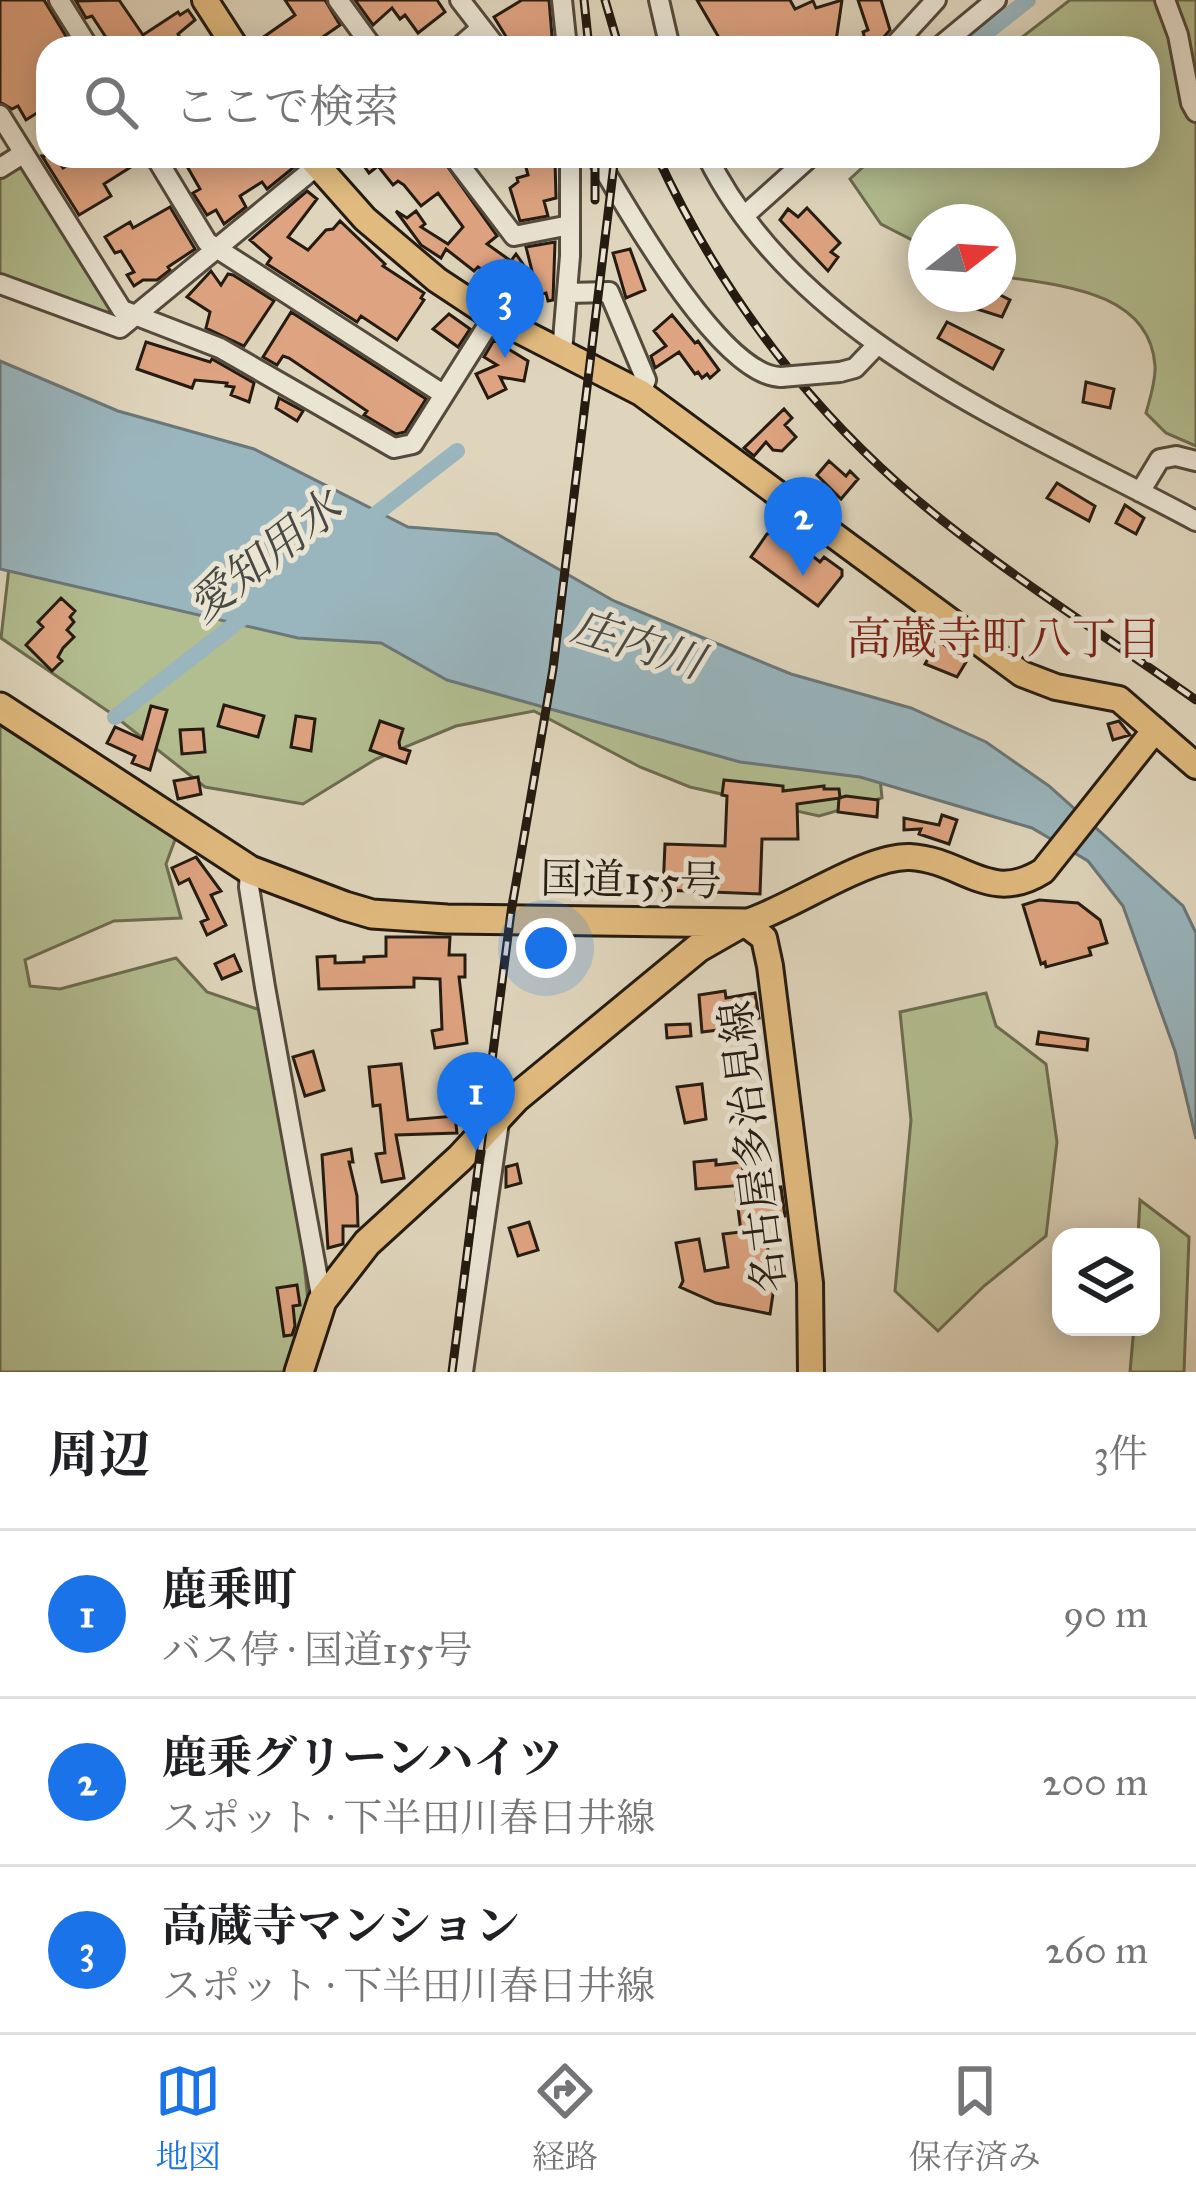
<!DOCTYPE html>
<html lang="ja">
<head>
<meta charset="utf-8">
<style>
	body { margin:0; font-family:"IM FELL Great Primer","Noto Serif JP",serif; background:#f6f6f6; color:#202124 }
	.controls { position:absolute; right:36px; bottom:36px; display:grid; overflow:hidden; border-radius:24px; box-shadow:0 6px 30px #0003 }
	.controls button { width:108px; height:108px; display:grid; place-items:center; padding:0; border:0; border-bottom:3px solid #e0e0e0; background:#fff; color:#202124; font:60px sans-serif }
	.compass { position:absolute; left:908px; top:204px; width:108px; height:108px; border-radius:50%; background:#fff; box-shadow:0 6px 30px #0003; rotate:73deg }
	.you { position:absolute; left:546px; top:948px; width:42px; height:42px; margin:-30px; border:9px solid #fff; border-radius:50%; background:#1a73e8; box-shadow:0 0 0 18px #1a73e833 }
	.badge { display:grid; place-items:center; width:78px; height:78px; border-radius:50%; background:#1a73e8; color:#fff; font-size:39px; font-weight:700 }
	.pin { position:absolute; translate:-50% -99px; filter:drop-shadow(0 3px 6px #0008) }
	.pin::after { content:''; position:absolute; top:63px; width:42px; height:36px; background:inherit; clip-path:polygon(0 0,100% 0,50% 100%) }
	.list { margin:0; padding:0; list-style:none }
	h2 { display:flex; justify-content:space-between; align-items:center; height:156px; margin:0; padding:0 48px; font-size:51px }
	h2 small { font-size:39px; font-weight:400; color:#757577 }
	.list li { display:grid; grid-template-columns:78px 1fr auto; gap:36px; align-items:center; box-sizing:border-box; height:168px; padding:0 48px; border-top:3px solid #e0e0e0 }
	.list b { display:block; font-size:45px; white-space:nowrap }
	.list p { margin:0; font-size:39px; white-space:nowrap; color:#757577 }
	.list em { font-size:39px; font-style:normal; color:#757577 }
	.icon { flex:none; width:66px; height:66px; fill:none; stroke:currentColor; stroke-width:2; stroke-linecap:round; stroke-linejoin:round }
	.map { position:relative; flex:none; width:1196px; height:1372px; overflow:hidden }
	.search { position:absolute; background:#fff; box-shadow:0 6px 30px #0003; left:36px; right:36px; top:36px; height:132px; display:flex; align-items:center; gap:30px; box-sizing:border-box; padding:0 42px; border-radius:36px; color:#757577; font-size:45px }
	.sheet { height:660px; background:#fff }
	nav { display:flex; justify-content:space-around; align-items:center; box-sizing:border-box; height:168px; border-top:3px solid #e0e0e0; background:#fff; font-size:33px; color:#757577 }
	nav a { display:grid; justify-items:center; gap:6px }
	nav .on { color:#1a73e8 }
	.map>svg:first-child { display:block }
</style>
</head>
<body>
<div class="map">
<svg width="1196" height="1372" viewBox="0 0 1196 1372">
	<rect width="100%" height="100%" fill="#dfd5bc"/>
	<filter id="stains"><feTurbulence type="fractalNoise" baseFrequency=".00167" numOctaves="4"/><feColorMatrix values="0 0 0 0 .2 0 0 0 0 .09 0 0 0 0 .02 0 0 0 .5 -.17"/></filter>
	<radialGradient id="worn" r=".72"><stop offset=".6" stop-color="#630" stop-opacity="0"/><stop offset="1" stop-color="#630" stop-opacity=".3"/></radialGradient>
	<path fill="#b2bd90" stroke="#6c6c50" stroke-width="3" d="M1070,0h126v446l-30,-13 -20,-20c4,-15 10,-32 9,-47 -5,-76 -98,-81 -157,-90v-54h-72v25l-45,-23 -31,-45 25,-23h273v-108h-140z
		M17,164l8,3 90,146 -3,5 -112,-41v-101z
		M11,550l867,208 4,40 -63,18 -129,-29 -50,-20 -106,-56 -78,15 -80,33 -73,45 -98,-17 -93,-73 -111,-76z
		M0,725l176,112 -10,27 15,54 -67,3 -89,39 5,26 30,3 116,-31 31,34 56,19 30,145 16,155 -23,61h-286z
		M986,993l10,33 50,38 11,78 -11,94 -62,50 -46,45 -43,-40 16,-171 -11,-108z
		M1140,1200l49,37 -5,135h-54l4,-45h17v-90h-13z"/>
	<path fill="#99b5bd" stroke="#6b7778" stroke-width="3" d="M0,361l118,50 136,38 154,78 89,7 117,67 177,73 120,34 75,34 63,44 134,120 13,27v206l-21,-88 -52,-145 -35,-45 -56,-33 -172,-51 -120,-15 -293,-82 -66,-37 -83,-5 -298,-69z"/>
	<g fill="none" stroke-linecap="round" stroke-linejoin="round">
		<path stroke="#99b5bd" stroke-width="16" d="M967,48l61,-48
			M363,524l94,-73
			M115,717l138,-107"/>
	</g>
	<path fill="#dea380" stroke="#251b11" stroke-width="3" d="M0,0h44l29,48h-25v31l-5,3 5,7v17l-22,14 -8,-14 -6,3 -12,-7z
		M119,0l24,35 35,-23 2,3 8,-5 7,10 -17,14 8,14h-73l-21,-32 -6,2 -10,-17z
		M285,0h40l15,25 -33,23h-55v-3l43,-30z
		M355,0h82l8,12 -27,21 -13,-18 -5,4 -8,-11 -19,17z
		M522,0h27l4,48h-40l-19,-31z
		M697,0h93l5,9 18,-8 3,7 26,-8 -7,48h-110z
		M858,0h23l9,30 -7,8 -17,5 -3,-11 5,-2z
		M42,156h13l8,12 19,-11 4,6 16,-7h40v4l-38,24 7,12 -32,19z
		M192,156h92l9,12 -26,21 -5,-7 -22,14 6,11 -22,17 -8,-14 -9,5 -14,-22 7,-4 -16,-28z
		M357,156h83l57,80 -10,8 24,17 5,-7 11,16 -8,12 -7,-5 -6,9 -28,-19 -4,4 -28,-22 -5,9 -20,-13 -25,-34 11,7 9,-7 9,13 -4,3 27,17 15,-17 -25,-34 -17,13 -17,-21 -6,-4 -5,4 -15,-19 -9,7z
		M523,156h25l3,7 4,-2 1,37 -12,3 4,15 -28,5 -10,-33 8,-6 -1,-4 11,-3z
		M307,191l10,8 -29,38 20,13 18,-20 7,-1 7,-8 45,43 -2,2 41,27 -3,5 3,2 -27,40 -36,-24 -4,6 -90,-58 4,-6 -21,-18z
		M170,207l25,42 -27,18 2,3 -13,10h-14l-9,6 -7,-11 7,-3 -13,-21 -6,2 -10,-16 25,-15 3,6z
		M807,208l33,35 -9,9 7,5 -10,14 -48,-51 8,-11 10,8z
		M555,242l-2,58 -5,1 -2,-8 -8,2 -12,-48z
		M630,249l15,41 -19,8 -13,-45z
		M211,271l10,14 7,-11 5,1 41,26 -30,45 -38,-18 4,-16 -23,-15z
		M983,294h15l12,6 -8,17 -25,-8z
		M291,312l135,87 -21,33 -9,2 -32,-19 3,-4 -78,-53 -6,-2 -6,9 -14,-8z
		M449,314l21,15 -12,18 -25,-18z
		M672,315l23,28 3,-2 21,29 -9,8 -3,-4 -5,4 -4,-6 -3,2 -16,-22 -24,16 -4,-12 15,-10 -12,-15z
		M947,322l56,28 -10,19 -55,-31z
		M494,340l34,21 -4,20 -24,-4 6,12 -18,9 -12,-24 21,-9 -13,-8z
		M146,342l64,20 2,-3 42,24 -5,19 -18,-7 3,-8 -8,-1 1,-3 -32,-3 -3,8 -55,-19z
		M1086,382l28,7 -4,19 -27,-6z
		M279,398l24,13 -6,10 -21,-13z
		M784,409l8,9 -7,7 11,12 -14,14 -9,-1 -7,-8 -12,14 -10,-8z
		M829,461l17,15 4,-5 8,8 -17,20 -24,-24z
		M1057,483l38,23 -6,15 -42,-23z
		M1125,505l19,13 -8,16 -20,-11z
		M782,532l38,30 4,-5 18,13v6l-24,30 -67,-49 16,-23z
		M61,598l14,13 -5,6 4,5 -7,8 7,7 -11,11 -5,9 4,4 -10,10 -26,-26 17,-18 -5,-5z
		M923,628l43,34 -9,15 -32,-13 4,-7 -17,-10z
		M224,705l40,11 -6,21 -40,-11z
		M151,706l16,4 -17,60 -18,-7 3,-7 -28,-13 8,-16 27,12z
		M296,716l19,3 -4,32 -20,-4z
		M380,721l23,8 -4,13 1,6 10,3 -4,12 -36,-13z
		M1119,721l11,14 -17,5 -5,-16z
		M203,729l2,23 -23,2 -2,-24z
		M198,777l3,17 -23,5 -4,-18z
		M724,780l59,6v5l41,-5v3h15l1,9 -43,6 1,35h-36l-2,55 -97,-4 2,-46 60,2 2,-50 -5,-1z
		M846,796l32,4 -1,17 -39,-5 1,-14z
		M942,815l15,5 -8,24 -30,-10 2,-5 -17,1v-12l35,7z
		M196,857l25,34 -10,4 15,30 -19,10 -6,-13 7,-3 -19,-40 -10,5 -7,-16z
		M1039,900l39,3 22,17 7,23 -18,5 2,7 -45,12 -1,-5 -4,2 -18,-59z
		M386,937h64l-1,18h16v22h-6l8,66 -32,5 -3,-17 10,-2 -2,-50 -26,-1v9l-95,2 -2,-32 18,-1v7l29,-1v-5l22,-1z
		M234,955l7,16 -19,8 -7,-15z
		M725,991l1,7 29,-5 4,25 -32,5v6l-25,3 -3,-37z
		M690,1024l1,12 -24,2 -1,-13z
		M1039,1032l49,7 -1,11 -50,-6z
		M313,1051l11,39 -19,6 -12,-39z
		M401,1064l7,56 47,-4 2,17 -61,2 8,43 -22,4 -6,-28 9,-1 -5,-48 -7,1 -4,-39z
		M702,1084l4,35 -21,4 -8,-36z
		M351,1149l2,13h-4l8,34 1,30h-15v18l-15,4 -6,-93z
		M716,1160v5l26,-3 3,23 -49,4 -2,-27z
		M517,1164l4,19 -15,4v-20z
		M781,1187l4,29 -21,3 6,48h7l-7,47 -54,-11 -36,-16 3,-6 -7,-38 23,-4 6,32 23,-4 -5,-33 18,-2 -5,-40z
		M529,1222l9,28 -20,6 -9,-28z
		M297,1285l3,20 -7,1 2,20 -3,9 -8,1 -7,-48z"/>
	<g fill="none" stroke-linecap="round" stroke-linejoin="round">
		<defs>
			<path id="minor" d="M59,0l30,48
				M338,0l35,48
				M460,0l37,48
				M562,0l5,48
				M659,0l11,48
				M1165,0l13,35 13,68 5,9
				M458,48l23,-20
				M892,48l44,-48
				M938,48l58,-48
				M0,115l122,195 98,38 174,100 19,-4 80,-127
				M155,156l52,86 236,152
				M453,156l61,80 56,-11
				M596,156c30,51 125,221 185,221
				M707,156c91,185 317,272 489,365
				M0,168l24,-15
				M744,216l67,-60
				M0,284l120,44 209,-172
				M567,293l42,-1 37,88 -5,13
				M562,352l8,-96v-100
				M840,372l15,-4 21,-22
				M1140,492l20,-33 16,-3 20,5
				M250,870l-1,17 16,100 57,314
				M463,1372l37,-257"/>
			<path id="major" d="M205,0l31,48
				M309,156l56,63 72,61 56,37 148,76 381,281 34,13 63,12 77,67
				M744,923c47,-14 122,-68 166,-66 54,3 79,48 133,14l112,-141
				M744,923l20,15 6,28 40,317 1,89"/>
			<path id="highway" d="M0,707l250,163 95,36 27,8 75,5 297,4
				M299,1372l23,-71 45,-58 93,-85 56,-60 182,-150 42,-24"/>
		</defs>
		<use href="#minor" stroke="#544a3c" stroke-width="24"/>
		<use href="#major" stroke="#251b11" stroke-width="30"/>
		<use href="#highway" stroke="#251b11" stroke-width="33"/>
		<use href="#minor" stroke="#eae4d3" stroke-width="18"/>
		<use href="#major" stroke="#e0ba7e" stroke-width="24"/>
		<use href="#highway" stroke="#e0ba7e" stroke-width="27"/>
		<defs>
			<path id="rail" d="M584,0l5,48
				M605,0l14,48
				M657,156c59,127 138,236 243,329 87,77 200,147 296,215
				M595,200v-44
				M452,1372l59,-460 42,-243 62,-513"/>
		</defs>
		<use href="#rail" stroke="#251b11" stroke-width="9"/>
		<use href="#rail" stroke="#eae4d3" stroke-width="4.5" stroke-dasharray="14" stroke-linecap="butt"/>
		<defs>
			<path id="minor-bridge" d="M781,377l59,-5"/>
		</defs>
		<use href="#minor-bridge" stroke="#544a3c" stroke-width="24" stroke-linecap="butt"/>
		<use href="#minor-bridge" stroke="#eae4d3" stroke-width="18"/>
	</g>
	<g text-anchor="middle" stroke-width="10" stroke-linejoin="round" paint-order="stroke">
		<g font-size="42" fill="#251b11" stroke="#eae4d3">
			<text transform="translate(631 879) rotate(1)" y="15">国道155号</text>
			<text transform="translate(752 1147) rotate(-97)" y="15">名古屋多治見線</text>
		</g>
		<g font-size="45" font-style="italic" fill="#484945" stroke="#eae4d3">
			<text transform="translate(264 556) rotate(-38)" y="16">愛知用水</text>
			<text transform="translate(638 643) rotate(17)" y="16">庄内川</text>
		</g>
		<g font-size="45" fill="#7a1f14" stroke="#eae4d3">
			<text x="1004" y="654">高蔵寺町八丁目</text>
		</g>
	</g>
	<rect width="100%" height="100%" filter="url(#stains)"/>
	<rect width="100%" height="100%" fill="url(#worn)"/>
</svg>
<div class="controls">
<button><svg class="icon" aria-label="layers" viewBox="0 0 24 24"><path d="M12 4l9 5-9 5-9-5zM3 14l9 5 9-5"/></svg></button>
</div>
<svg class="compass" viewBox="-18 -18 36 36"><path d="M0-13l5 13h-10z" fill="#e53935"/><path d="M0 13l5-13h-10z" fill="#757577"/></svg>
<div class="you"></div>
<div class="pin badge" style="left:476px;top:1151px">1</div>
<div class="pin badge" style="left:803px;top:576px">2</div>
<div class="pin badge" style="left:505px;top:358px">3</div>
<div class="search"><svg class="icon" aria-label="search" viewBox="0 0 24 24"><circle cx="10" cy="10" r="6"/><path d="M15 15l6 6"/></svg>ここで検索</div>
</div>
<section class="sheet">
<h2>周辺<small>3件</small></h2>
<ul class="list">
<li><span class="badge">1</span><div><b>鹿乗町</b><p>バス停 · 国道155号</p></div><em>90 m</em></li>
<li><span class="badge">2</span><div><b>鹿乗グリーンハイツ</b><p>スポット · 下半田川春日井線</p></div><em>200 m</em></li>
<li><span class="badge">3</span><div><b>高蔵寺マンション</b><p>スポット · 下半田川春日井線</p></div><em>260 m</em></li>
</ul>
</section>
<nav>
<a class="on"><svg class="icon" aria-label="map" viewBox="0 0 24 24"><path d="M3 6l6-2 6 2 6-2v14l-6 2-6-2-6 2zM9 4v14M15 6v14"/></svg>地図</a>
<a><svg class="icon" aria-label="directions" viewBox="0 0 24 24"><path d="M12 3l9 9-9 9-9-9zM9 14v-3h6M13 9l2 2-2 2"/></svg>経路</a>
<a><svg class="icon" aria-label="saved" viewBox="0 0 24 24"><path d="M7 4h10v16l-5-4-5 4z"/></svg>保存済み</a>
</nav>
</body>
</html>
